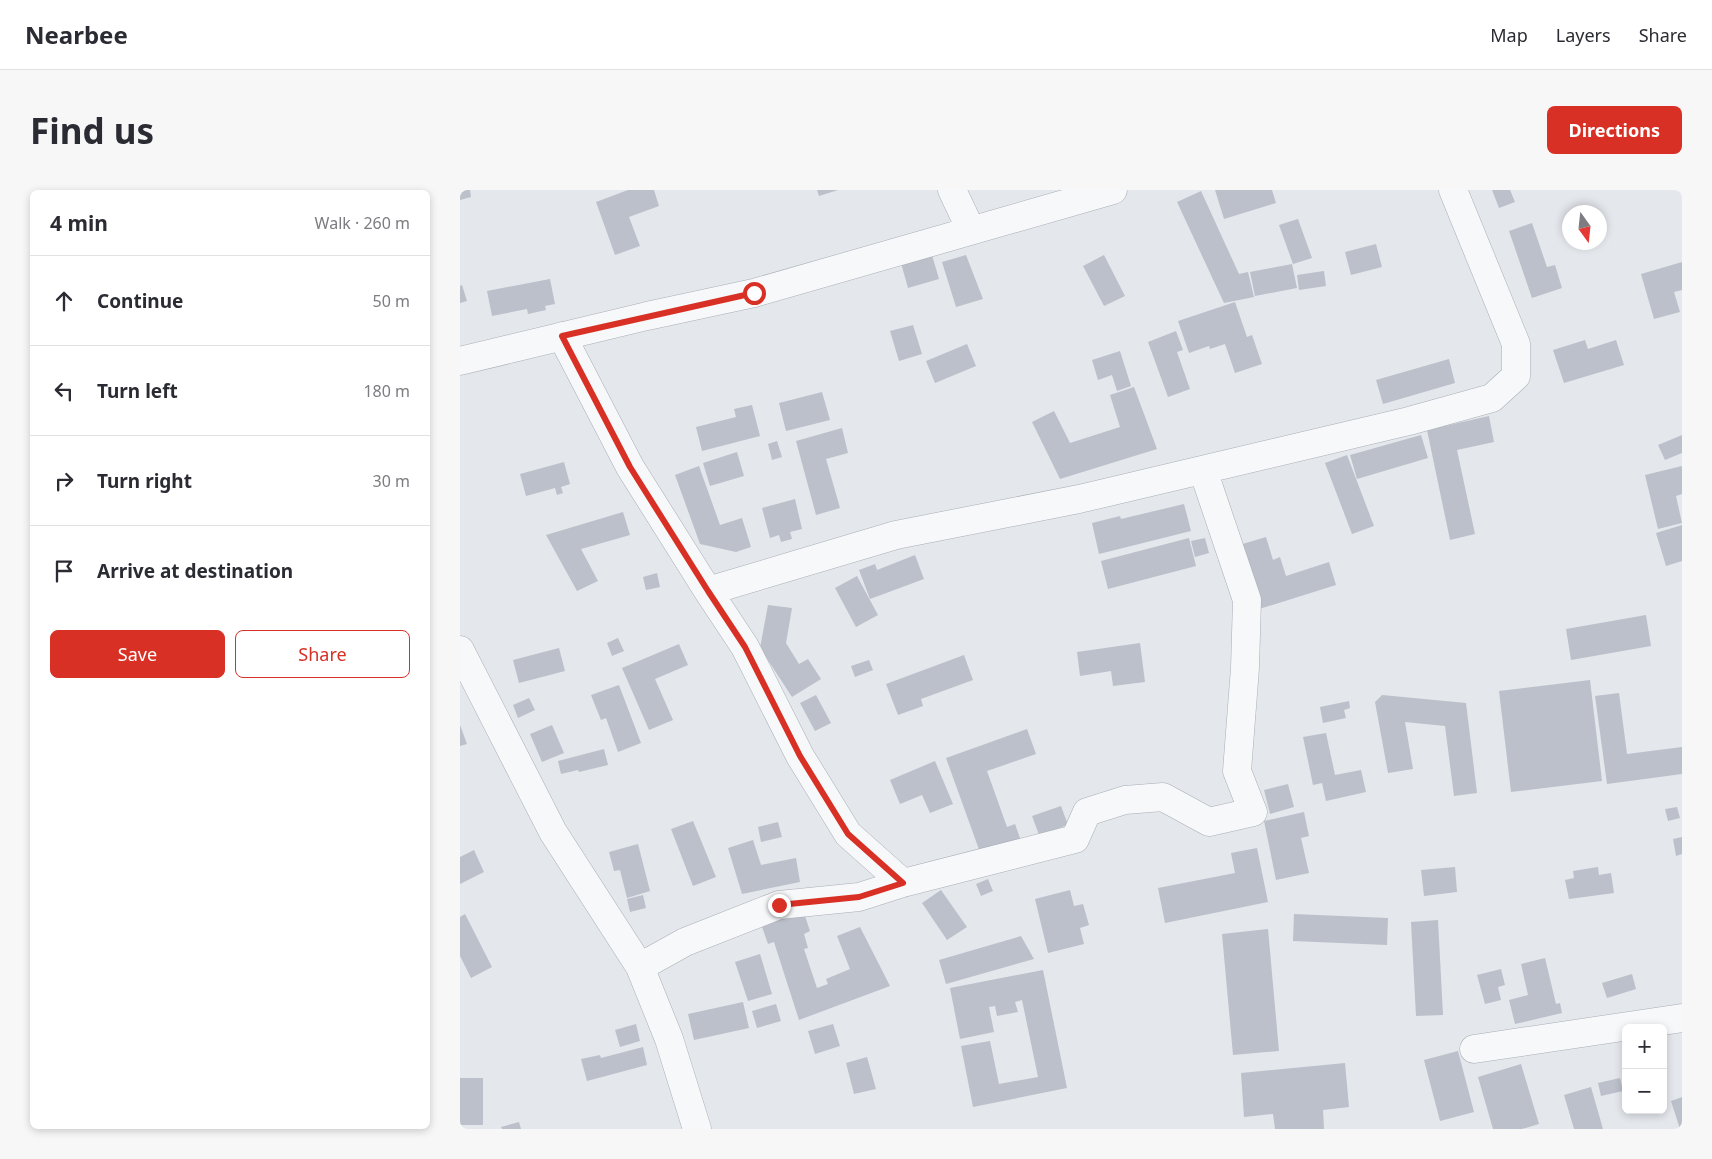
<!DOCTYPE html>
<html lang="en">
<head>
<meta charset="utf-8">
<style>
	body { margin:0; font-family:"Noto Sans",sans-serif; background:#f7f7f7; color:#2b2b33 }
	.controls { position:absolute; right:15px; bottom:15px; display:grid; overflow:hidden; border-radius:8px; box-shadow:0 2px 8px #0003 }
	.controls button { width:45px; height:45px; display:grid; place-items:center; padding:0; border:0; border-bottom:1px solid #e1e1e2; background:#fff; color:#2b2b33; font:25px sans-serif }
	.compass { position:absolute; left:1102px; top:15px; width:45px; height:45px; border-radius:50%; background:#fff; box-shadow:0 2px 8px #0003; rotate:165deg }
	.stop { position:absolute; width:15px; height:15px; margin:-11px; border:4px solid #d93025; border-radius:50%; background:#fff }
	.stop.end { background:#d93025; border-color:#fff; box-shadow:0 1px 5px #0008 }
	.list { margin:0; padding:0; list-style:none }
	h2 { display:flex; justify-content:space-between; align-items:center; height:65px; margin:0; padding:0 20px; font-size:21px }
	h2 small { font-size:16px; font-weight:400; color:#7c7c81 }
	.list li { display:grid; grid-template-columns:32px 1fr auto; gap:15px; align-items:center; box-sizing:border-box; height:90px; padding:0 20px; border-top:1px solid #e1e1e2 }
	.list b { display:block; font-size:19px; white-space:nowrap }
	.list em { font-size:16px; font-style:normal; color:#7c7c81 }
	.actions { display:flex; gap:10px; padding:15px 20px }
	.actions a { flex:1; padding:11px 0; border:1px solid #d93025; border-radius:8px; text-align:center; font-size:18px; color:#d93025 }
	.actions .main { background:#d93025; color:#fff }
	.icon { flex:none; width:28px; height:28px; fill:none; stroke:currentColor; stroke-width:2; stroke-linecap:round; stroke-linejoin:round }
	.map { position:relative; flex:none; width:1222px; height:939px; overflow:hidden; border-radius:8px }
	header { display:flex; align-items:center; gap:30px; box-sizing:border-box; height:70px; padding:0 25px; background:#fff; border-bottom:1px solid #e1e1e2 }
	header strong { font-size:24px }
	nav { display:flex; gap:28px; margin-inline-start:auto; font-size:18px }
	.intro { display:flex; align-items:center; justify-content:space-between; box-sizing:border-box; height:120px; padding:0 30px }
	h1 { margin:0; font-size:35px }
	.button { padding:12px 22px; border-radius:8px; background:#d93025; color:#fff; font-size:18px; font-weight:700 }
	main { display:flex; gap:30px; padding:0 30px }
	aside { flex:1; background:#fff; border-radius:8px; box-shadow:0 2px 8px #0003 }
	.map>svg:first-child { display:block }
</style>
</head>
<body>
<header>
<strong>Nearbee</strong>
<nav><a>Map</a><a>Layers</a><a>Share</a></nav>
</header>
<div class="intro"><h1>Find us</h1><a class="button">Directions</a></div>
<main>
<aside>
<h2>4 min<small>Walk · 260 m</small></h2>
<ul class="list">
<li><svg class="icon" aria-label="ahead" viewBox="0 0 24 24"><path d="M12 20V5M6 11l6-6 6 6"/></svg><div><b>Continue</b></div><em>50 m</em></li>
<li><svg class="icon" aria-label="left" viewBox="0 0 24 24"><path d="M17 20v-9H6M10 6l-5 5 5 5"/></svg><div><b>Turn left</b></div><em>180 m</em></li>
<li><svg class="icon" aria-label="right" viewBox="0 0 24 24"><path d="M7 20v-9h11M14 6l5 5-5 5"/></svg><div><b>Turn right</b></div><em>30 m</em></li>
<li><svg class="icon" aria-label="arrive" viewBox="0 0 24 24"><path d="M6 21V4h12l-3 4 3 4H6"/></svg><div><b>Arrive at destination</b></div></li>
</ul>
<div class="actions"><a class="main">Save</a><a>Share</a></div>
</aside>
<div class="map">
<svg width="1222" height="939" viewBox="0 0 1222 939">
	<rect width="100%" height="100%" fill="#e4e7ec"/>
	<path fill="#bbc0ca" d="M0,0h10l1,7 -11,3z
		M168,0h26l5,16 -30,11 11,29 -25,9 -19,-53z
		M357,0h21l-19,6z
		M755,0h57l4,13 -52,16z
		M1032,0h18l5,12 -16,6z
		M741,1l38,83 9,-2 6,25 -30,6 -47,-101z
		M838,29l14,39 -19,6 -14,-39z
		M1072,33l15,44 8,-2 7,23 -30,10 -23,-67z
		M916,54l6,23 -31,8 -6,-23z
		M472,65l7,24 -31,9 -7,-25z
		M506,65l17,44 -27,8 -14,-45z
		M644,65l21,41 -21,10 -21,-40z
		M1222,72v28l-8,2 6,20 -26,7 -13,-45z
		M832,74l5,24 -42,8 -5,-24z
		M864,81l2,15 -27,4 -2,-15z
		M90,89l5,25 -10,2 1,4 -18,4 -1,-5 -35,7 -5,-25z
		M2,95l5,16 -7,2v-17z
		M775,112l12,35 5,-2 10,29 -27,9 -10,-29 -15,5 -1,-3 -20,7 -11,-32z
		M453,135l9,29 -23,7 -9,-30z
		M716,141l7,19 -6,2 13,37 -22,8 -20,-55z
		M1125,150l3,9 28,-9 8,25 -60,18 -11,-33z
		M507,154l9,22 -41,17 -9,-22z
		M660,161l11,35 -14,5 -5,-16 -14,5 -6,-20z
		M989,169l6,24 -72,21 -7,-24z
		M674,197l23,62 -97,30 -28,-57 22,-11 16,32 50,-16 -10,-32z
		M362,202l8,28 -44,11 -7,-28z
		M292,215l8,31 -58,15 -6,-24 40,-10 -2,-8z
		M1029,226l5,26 -37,8 18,84 -25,6 -23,-110z
		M382,238l6,25 -22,6 14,49 -24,7 -20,-74z
		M961,245l7,23 -71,21 -7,-24z
		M1222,245v18l-17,7 -7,-15z
		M317,251l5,16 -10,3 -4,-16z
		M277,262l7,24 -34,10 -7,-23z
		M887,265l27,71 -22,8 -27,-71z
		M104,272l6,22 -9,3 2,6 -6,2 -2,-7 -29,8 -6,-22z
		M239,276l21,59 22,-7 9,29 -15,5 -36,-8 -25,-69z
		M1222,276v28l-6,2 6,27 -24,6 -13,-54z
		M335,309l7,30 -12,3 2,7 -11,3 -2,-7 -9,3 -8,-30z
		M724,314l7,27 -92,23 -7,-31 28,-7 1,3z
		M163,322l7,23 -49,14 17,32 -21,10 -31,-56z
		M1222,335v36l-16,5 -10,-33z
		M806,347l7,23 7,-3 6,19 43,-14 7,23 -80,25 -20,-64z
		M729,348l7,28 -88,23 -7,-28z
		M745,348l4,15 -14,4 -4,-16z
		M455,365l9,24 -54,20 -11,-29 16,-6 2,6z
		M197,383l3,14 -14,3 -3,-13z
		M397,386l21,39 -22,12 -21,-39z
		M308,415l24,3 -6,35 13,21 9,-5 13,20 -29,18 -32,-49z
		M1186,425l5,31 -80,14 -5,-31z
		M158,448l6,13 -12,5 -5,-13z
		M680,453l5,39 -32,4 -2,-15 -31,5 -3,-24z
		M219,454l9,21 -33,14 18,41 -24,10 -27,-62z
		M99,458l6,23 -46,12 -6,-23z
		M504,465l9,25 -52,19 2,7 -25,9 -12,-31z
		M409,470l4,10 -18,7 -4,-11z
		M1130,490l12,101 -91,11 -12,-101z
		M159,495l22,58 -23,9 -12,-34 -5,2 -10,-25z
		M1159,503l8,61 55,-7v27l-75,10 -12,-88z
		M356,505l15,28 -16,8 -15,-28z
		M922,505l84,8 11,90 -23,3 -9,-70 -40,-4 8,47 -25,4 -13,-71z
		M69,508l6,12 -17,8 -5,-13z
		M889,511l1,7 -6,2 2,8 -23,5 -3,-16z
		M0,535l7,19 -7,2z
		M92,535l12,28 -22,9 -12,-28z
		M567,539l9,25 -49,17 20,56 8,-3 6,17 -40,14 -35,-97z
		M866,543l9,42 26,-5 5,22 -40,9 -4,-18 -9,2 -10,-48z
		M144,559l4,16 -29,7 -1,-2 -17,4 -3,-13z
		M475,571l18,43 -23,9 -8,-18 -22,9 -10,-24z
		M828,594l6,23 -24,7 -6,-24z
		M601,616l7,19 -29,10 -7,-19z
		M1217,617l3,11 -12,3 -3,-12z
		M844,622l5,24 -8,2 8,35 -33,7 -12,-59z
		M233,631l23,56 -23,9 -22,-57z
		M318,632l4,15 -21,5 -3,-15z
		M1222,647v17l-6,2 -3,-17z
		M293,650l8,25 35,-7 4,24 -58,12 -14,-46z
		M178,654l12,47 -23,7 -7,-28 -6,1 -5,-19z
		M797,658l11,54 -103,21 -7,-35 77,-15 -4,-20z
		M14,660l10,22 -24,12v-27z
		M995,677l2,25 -33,4 -3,-26z
		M1138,677l1,8 12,-2 3,20 -45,6 -4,-19 9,-2 -1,-7z
		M528,689l5,12 -12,5 -5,-12z
		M481,700l26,37 -20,13 -25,-37z
		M610,700l4,16 9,-2 6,21 -9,3 4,16 -36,9 -13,-54z
		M183,705l3,13 -16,4 -3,-13z
		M343,720l7,21 -6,3 4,14 -4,1 13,39 11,-4 -2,-5 24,-10 -13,-33 23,-9 30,59 -91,34 -25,-78 -6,2 -7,-20z
		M5,724l27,53 -21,11 -11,-22v-39z
		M834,724l94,4 -1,27 -94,-4z
		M978,730l5,95 -27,1 -5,-94z
		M808,739l11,122 -46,4 -11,-121z
		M561,746l13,23 -88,25 -7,-24z
		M300,764l12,40 -24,7 -13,-39z
		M1085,768l11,46 4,-1 2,10 -47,11 -6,-24 19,-5 -7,-31z
		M1041,779l4,16 -7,2 3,13 -16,4 -8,-29z
		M583,780l24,118 -94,19 -12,-61 29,-5 9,43 39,-7 -16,-77 -7,2 3,10 -21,4 -2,-10 -6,1 5,25 -34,7 -10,-51z
		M1172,784l4,15 -29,9 -5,-15z
		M283,812l6,26 -55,12 -6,-26z
		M316,814l5,17 -24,7 -5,-17z
		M176,834l4,17 -20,6 -5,-17z
		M373,834l7,22 -25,8 -7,-23z
		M183,857l4,18 -60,16 -6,-22 19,-4 1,3z
		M998,861l16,61 -34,9 -16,-61z
		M407,867l9,32 -22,5 -8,-31z
		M885,873l4,44 -26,3 1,19h-49l-2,-15 -29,3 -3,-44z
		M1061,874l18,60 -17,5h-29l-15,-52z
		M0,888h23v47h-23z
		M1160,888l3,13 -22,5 -3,-13z
		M1131,897l12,42h-29l-10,-34z
		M1222,907v32h-2l-9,-28z
		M59,932l2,7h-19l-1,-2z"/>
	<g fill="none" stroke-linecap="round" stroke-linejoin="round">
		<defs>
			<path id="minor" d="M492,0l19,40
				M102,146l68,131 78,124 37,56 55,109 48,78 55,49
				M0,171l187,-45 107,-23 359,-103
				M248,401l188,-56 183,-36 330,-78 83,-23 24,-22v-32l-63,-154
				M0,460l93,182 87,135 29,72 28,90
				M180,777l45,-25 94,-37 80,-8 44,-14 172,-44 12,-27 38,-12 38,-3 46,25 44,-10 -16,-41 8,-103 2,-68 -44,-130
				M1014,859l208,-31"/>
		</defs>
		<use href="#minor" stroke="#a9aeb7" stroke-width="29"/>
		<use href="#minor" stroke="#f7f8fa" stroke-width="28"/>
	</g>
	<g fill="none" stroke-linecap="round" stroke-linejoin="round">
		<path stroke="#d93025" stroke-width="6" d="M294,103l-192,43 68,131 78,124 37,56 55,109 48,78 55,49 -44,14 -80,8"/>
	</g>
</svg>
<div class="controls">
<button>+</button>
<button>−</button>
</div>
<svg class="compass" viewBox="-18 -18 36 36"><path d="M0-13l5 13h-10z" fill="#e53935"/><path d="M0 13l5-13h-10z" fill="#7c7c81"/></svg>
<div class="stop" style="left:294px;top:103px"></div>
<div class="stop end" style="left:319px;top:715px"></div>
</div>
</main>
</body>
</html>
